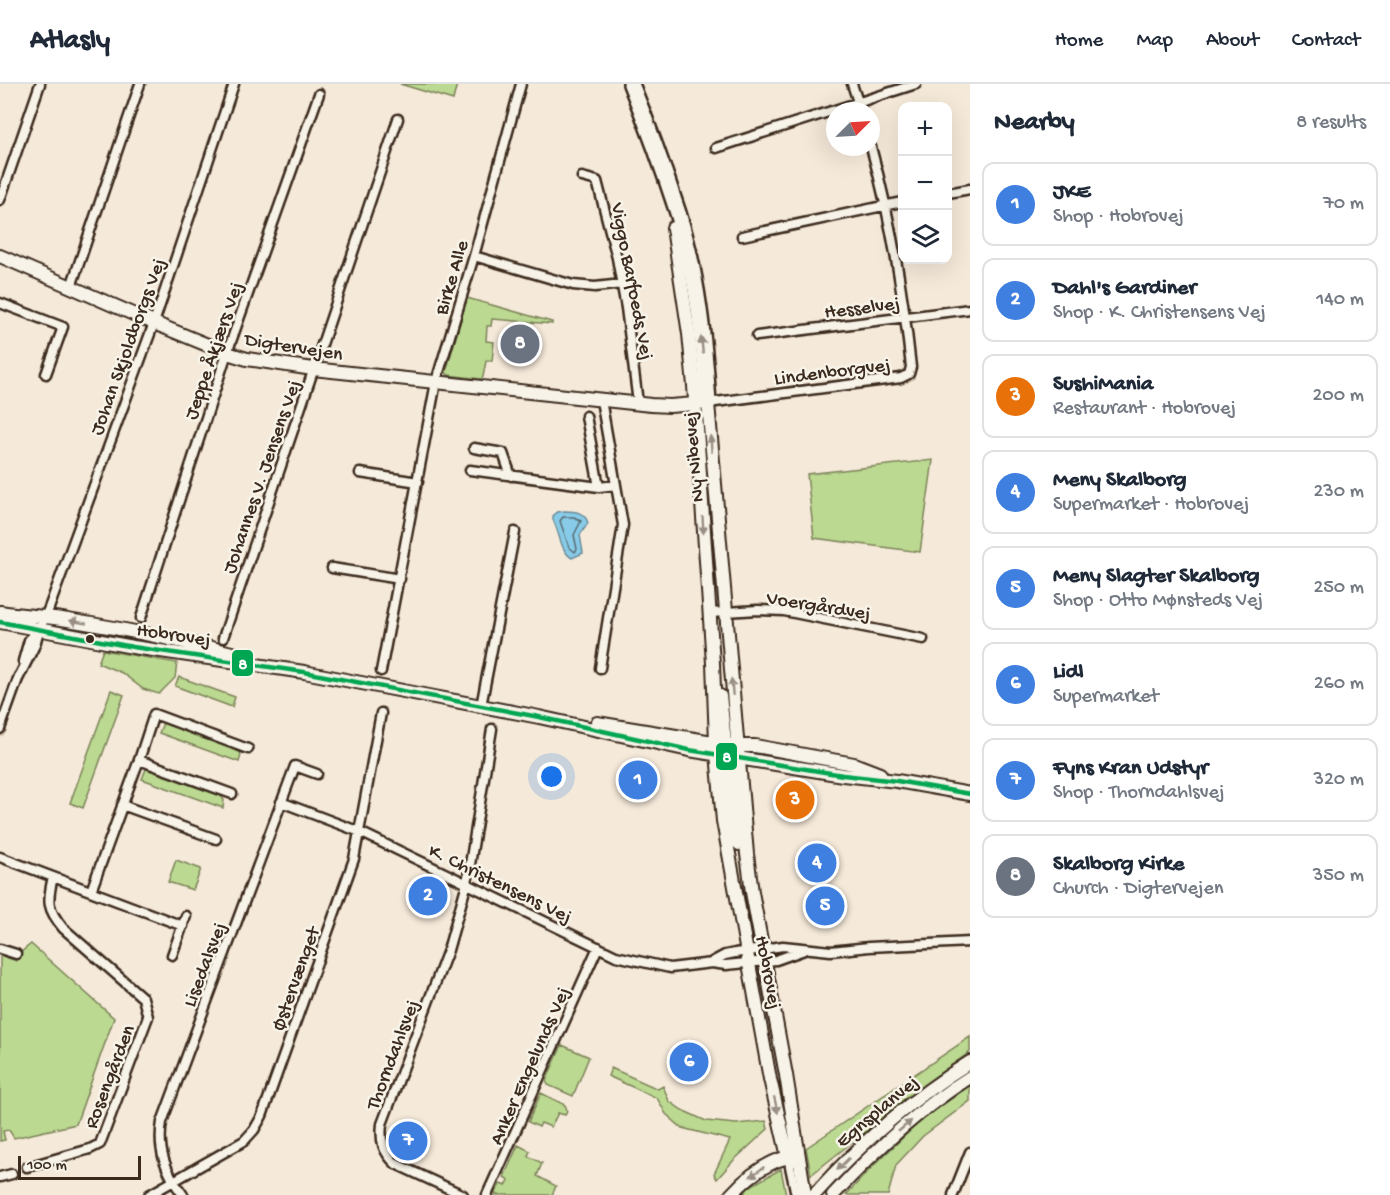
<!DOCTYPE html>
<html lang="en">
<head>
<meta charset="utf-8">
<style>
	body { margin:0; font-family:"Gochi Hand",sans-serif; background:#f6f6f7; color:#1f2937 }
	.controls { position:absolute; right:18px; top:18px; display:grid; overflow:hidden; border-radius:12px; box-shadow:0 6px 24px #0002 }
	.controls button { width:54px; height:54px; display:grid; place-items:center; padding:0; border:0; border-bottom:2px solid #e0e1e3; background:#fff; color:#1f2937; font:30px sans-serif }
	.compass { position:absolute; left:826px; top:18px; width:54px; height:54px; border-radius:50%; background:#fff; box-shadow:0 6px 24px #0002; rotate:66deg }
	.scale { position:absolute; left:18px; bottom:15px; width:123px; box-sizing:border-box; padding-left:6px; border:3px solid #3b2a1e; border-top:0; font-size:16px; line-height:21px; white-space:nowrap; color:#3b2a1e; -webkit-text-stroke:4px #f7f3e8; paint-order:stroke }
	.you { position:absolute; left:552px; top:693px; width:21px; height:21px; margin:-15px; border:4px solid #fff; border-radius:50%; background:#1a73e8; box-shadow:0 0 0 9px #1a73e833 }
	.badge { display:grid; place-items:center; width:39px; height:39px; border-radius:50%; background:#db2777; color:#fff; font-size:20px; font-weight:700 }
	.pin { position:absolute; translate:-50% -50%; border:3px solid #fff; box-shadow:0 2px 6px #0006 }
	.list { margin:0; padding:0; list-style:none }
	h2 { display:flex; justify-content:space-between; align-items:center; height:78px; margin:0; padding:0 24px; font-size:26px }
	h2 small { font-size:20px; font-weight:400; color:#747a83 }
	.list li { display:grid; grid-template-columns:39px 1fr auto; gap:18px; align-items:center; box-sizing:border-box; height:84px; margin:0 12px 12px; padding:0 12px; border:2px solid #e0e1e3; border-radius:12px }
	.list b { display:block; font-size:22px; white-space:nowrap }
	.list p { margin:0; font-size:20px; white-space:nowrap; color:#747a83 }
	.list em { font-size:20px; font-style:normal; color:#747a83 }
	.icon { flex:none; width:33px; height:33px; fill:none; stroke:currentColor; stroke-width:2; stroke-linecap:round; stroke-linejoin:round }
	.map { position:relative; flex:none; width:970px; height:1111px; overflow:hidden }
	header { display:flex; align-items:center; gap:36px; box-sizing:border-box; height:84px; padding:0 30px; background:#fff; border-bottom:2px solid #e0e1e3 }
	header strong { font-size:28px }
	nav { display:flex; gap:33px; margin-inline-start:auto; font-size:21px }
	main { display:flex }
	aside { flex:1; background:#fff }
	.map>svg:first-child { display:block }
</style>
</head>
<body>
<header>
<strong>Atlasly</strong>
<nav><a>Home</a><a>Map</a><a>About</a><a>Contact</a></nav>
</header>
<main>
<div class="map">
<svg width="970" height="1111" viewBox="0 0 970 1111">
	<rect width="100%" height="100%" fill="#f5e9d9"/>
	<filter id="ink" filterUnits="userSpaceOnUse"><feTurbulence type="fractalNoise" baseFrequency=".0167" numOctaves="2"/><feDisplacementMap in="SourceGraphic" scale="12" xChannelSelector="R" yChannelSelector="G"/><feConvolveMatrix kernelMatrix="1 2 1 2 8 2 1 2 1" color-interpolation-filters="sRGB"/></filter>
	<g filter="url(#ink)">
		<path fill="#bbd991" stroke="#7b8258" stroke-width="1.5" d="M400,0h57l-4,16z
			M467,214l85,24v2l-60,-5 -1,7h-4l-1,15 8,1 -2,19h-6l-3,16 -2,2 -33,-4 -2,-3z
			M933,376l-13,92 -106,-14 -7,-64z
			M103,566l74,13 -2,15 -16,16 -16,-5 -21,-16 -24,-10z
			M179,593l56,20 -3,10 -57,-21z
			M111,606l13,5 -41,113 -13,-5z
			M163,639l76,28 2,4 -2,7 -80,-29z
			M146,685l75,27 3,4 -1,8 -81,-29z
			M176,776l25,9 -8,21 -25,-8z
			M31,860l83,74 -38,106 -62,14 -5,-8 -6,1 2,9 -5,1v-186l17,6 3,-8z
			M970,953v15l-50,36 -109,87 -5,-27z
			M562,961l27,12 -16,39 -25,-11 -2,-4z
			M611,984l47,21 5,-3 6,15 13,9 24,11 30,3 30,-3 2,8 -34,31 -17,19 -3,-5 16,-34 -48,-12 -16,-14 -9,-16 -49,-22z
			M970,1001v16l-47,35 -27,29 -8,30h-42l26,-28 46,-44z
			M541,1009l24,12 2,5 -2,5 -7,-2 -7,14 -10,-4 -2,4 -11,-5z
			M518,1061l12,6 -2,5 14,7 -5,13 19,10 -4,9h-57l5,-11 6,2 3,-6 -5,-3z
			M781,1085l5,26h-43l6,-8z"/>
		<path fill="#87cbe8" stroke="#698b97" stroke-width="1.5" d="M565,427c10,0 20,1 23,12l-8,12 3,18 -11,5c-12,-7 -12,-25 -19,-38v-4l4,-4z"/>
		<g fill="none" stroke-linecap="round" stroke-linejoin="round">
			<path stroke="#596a6f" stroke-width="1.5" d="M563,433h11l7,4 -7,14 3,14 -2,3 -6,-5 -9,-26z"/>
			<defs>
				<path id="street" d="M852,0l9,27
					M716,64l200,-64
					M582,93l15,4 20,77 9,50 12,95
					M948,109l22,-4
					M0,116l40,-116
					M742,152l160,-34
					M474,172l99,29 22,2 27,-3
					M71,203l69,-203
					M0,219l63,24 -17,47
					M757,252l213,-27
					M708,319l193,-25 8,-4 2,-7c-8,-75 -20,-148 -40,-220
					M586,332l13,71
					M474,364l29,5 8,23
					M470,386l129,17 17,-2
					M360,389l58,9
					M332,484l68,11
					M710,529l48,-3 26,1 139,28
					M141,534l86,-265 92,-259
					M223,554l175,-519
					M23,577l6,-21 9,-10
					M600,584l23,-143 -22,-125
					M381,587l55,-289 38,-126 47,-172
					M18,595l17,-34 4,-15 10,-22 105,-285 80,-239
					M481,622l34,-174
					M0,645l19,-53
					M139,676l93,34
					M281,718l79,30 256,124 54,12 42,-5 14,2 50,-5 31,-11
					M122,721l94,34
					M0,773l183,69
					M91,807l48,-131 15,-46 94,35
					M0,865l16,5
					M172,871l14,-39
					M712,878l13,-7 10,-2 48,-7 48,5 38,-4 101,-5
					M788,1073l8,38
					M27,1083l63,-18 10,-5 48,-127 -5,-19 -80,-70c-16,-19 -16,-27 -10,-51
					M0,1093l12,-3
					M149,1111l95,-54 10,-11 8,-14 92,-257 27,-146
					M183,1111c-17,-23 -26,-44 -21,-73l133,-356 22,8
					M463,1111l-67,-31c-13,-12 -16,-23 -14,-40l66,-174 19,-67 25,-154
					M487,1111l111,-248
					M953,1111l17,-43"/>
				<path id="secondary" d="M673,144l16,106 5,52 19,277 3,79 7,79 47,258 18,78
					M0,172l154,67 73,30 20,6 66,10 338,36 19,1 38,-3 39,451 5,38 34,183 19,120
					M0,528c23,4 46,4 68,8 61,10 121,22 180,37
					M0,538l133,25 171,25 235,45 150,33 154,25 54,6 73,13
					M720,612l5,47 3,6
					M597,639l140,23h18l99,18 26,10
					M722,666l4,6 8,66 5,22
					M731,1111c16,-18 34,-32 57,-38l6,3
					M814,1111c46,-51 98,-97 156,-133
					M833,1111c41,-44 86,-86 137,-118"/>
				<path id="highway" d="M631,0c17,42 33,86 47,129 19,60 26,127 30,190"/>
			</defs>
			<use href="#street" stroke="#3b2a1e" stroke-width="13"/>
			<use href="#secondary" stroke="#3b2a1e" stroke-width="16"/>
			<use href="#highway" stroke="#3b2a1e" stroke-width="20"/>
			<use href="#street" stroke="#f7f3e8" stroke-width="8"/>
			<use href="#secondary" stroke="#f7f3e8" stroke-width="12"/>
			<use href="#highway" stroke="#f7f3e8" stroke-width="15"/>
			<defs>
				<path id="bus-1" d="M0,538l133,25 171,25 235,45 150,33 154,25 54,6 73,13"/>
			</defs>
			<use href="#bus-1" stroke="#f7f3e8" stroke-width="9"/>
			<use href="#bus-1" stroke="#00a651" stroke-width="4.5"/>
		</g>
		<defs><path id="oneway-solid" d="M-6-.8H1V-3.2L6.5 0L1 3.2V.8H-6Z" transform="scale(1.5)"/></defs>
		<g fill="#998e83">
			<use href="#oneway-solid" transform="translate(702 261) rotate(-96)"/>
			<use href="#oneway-solid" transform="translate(711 360) rotate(-95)"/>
			<use href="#oneway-solid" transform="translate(703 441) rotate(87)"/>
			<use href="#oneway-solid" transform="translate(78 538) rotate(-170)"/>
			<use href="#oneway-solid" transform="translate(732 603) rotate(-95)"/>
			<use href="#oneway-solid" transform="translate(776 1021) rotate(77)"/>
			<use href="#oneway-solid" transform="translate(905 1042) rotate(-40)"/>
			<use href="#oneway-solid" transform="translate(843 1080) rotate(135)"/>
			<use href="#oneway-solid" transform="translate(757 1088) rotate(145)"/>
		</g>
	</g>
	<circle fill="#3b2a1e" stroke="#f7f3e8" stroke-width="2" cx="90" cy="555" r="5"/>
	<g text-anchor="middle" stroke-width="5" stroke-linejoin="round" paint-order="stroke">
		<g font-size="20" fill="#3b2a1e" stroke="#f7f3e8">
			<text transform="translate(450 193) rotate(-73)" y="7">Birke Alle</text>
			<text transform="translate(634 197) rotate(79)" y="7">Viggo Barfoeds Vej</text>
			<text transform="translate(862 222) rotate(-7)" y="7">Hesselvej</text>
			<text transform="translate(294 261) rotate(9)" y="7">Digtervejen</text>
			<text transform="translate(126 262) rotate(-70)" y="7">Johan Skjoldborgs Vej</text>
			<text transform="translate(212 266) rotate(-71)" y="7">Jeppe Åkjærs Vej</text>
			<text transform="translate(832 286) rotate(-7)" y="7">Lindenborgvej</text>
			<text transform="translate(692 373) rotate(-95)" y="7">Ny Nibevej</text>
			<text transform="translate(260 392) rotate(-71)" y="7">Johannes V. Jensens Vej</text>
			<text transform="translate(819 520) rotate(9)" y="7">Voergårdvej</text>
			<text transform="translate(174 549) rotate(8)" y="7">Hobrovej</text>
			<text transform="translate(501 798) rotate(26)" y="7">K. Christensens Vej</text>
			<text transform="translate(203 880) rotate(-69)" y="7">Lisedalsvej</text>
			<text transform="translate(770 888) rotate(79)" y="7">Hobrovej</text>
			<text transform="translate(294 894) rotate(-70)" y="7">Østervænget</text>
			<text transform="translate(391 970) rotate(-69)" y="7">Thorndahlsvej</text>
			<text transform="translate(528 981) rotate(-66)" y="7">Anker Engelunds Vej</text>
			<text transform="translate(108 992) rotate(-69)" y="7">Rosengården</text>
			<text transform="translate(876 1026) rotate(-40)" y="7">Egnsplanvej</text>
		</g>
	</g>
	<g stroke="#f7f3e8" stroke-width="2">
		<rect x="231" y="565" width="23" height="28" rx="6" fill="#00a651"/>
		<rect x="715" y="658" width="23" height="29" rx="6" fill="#00a651"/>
	</g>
	<g font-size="16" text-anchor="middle" font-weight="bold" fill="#fff">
		<text x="243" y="585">8</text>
		<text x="727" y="678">8</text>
	</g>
</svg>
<div class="controls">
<button>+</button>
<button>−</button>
<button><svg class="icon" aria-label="layers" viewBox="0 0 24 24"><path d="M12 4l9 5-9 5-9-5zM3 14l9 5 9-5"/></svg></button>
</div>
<svg class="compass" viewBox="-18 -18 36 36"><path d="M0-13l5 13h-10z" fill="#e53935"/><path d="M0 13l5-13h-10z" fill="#747a83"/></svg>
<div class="scale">100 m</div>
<div class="you"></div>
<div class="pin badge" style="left:638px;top:696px;background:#3f7fe0">1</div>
<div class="pin badge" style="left:428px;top:812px;background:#3f7fe0">2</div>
<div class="pin badge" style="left:795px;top:716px;background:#e8710a">3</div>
<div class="pin badge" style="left:817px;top:779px;background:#3f7fe0">4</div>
<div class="pin badge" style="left:825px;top:822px;background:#3f7fe0">5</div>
<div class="pin badge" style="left:689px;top:978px;background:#3f7fe0">6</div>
<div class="pin badge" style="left:408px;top:1057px;background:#3f7fe0">7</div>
<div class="pin badge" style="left:520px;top:260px;background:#6b7280">8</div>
</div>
<aside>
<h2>Nearby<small>8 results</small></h2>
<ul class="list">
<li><span class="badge" style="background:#3f7fe0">1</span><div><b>JKE</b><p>Shop · Hobrovej</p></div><em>70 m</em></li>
<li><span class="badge" style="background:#3f7fe0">2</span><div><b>Dahl's Gardiner</b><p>Shop · K. Christensens Vej</p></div><em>140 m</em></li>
<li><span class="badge" style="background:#e8710a">3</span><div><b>SushiMania</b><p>Restaurant · Hobrovej</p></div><em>200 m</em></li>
<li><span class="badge" style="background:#3f7fe0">4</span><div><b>Meny Skalborg</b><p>Supermarket · Hobrovej</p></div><em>230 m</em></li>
<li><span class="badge" style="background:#3f7fe0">5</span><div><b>Meny Slagter Skalborg</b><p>Shop · Otto Mønsteds Vej</p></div><em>250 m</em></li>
<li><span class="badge" style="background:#3f7fe0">6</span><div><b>Lidl</b><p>Supermarket</p></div><em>260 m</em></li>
<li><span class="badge" style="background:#3f7fe0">7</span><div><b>Fyns Kran Udstyr</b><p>Shop · Thorndahlsvej</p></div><em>320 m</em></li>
<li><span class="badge" style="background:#6b7280">8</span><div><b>Skalborg Kirke</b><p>Church · Digtervejen</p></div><em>350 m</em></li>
</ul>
</aside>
</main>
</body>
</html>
